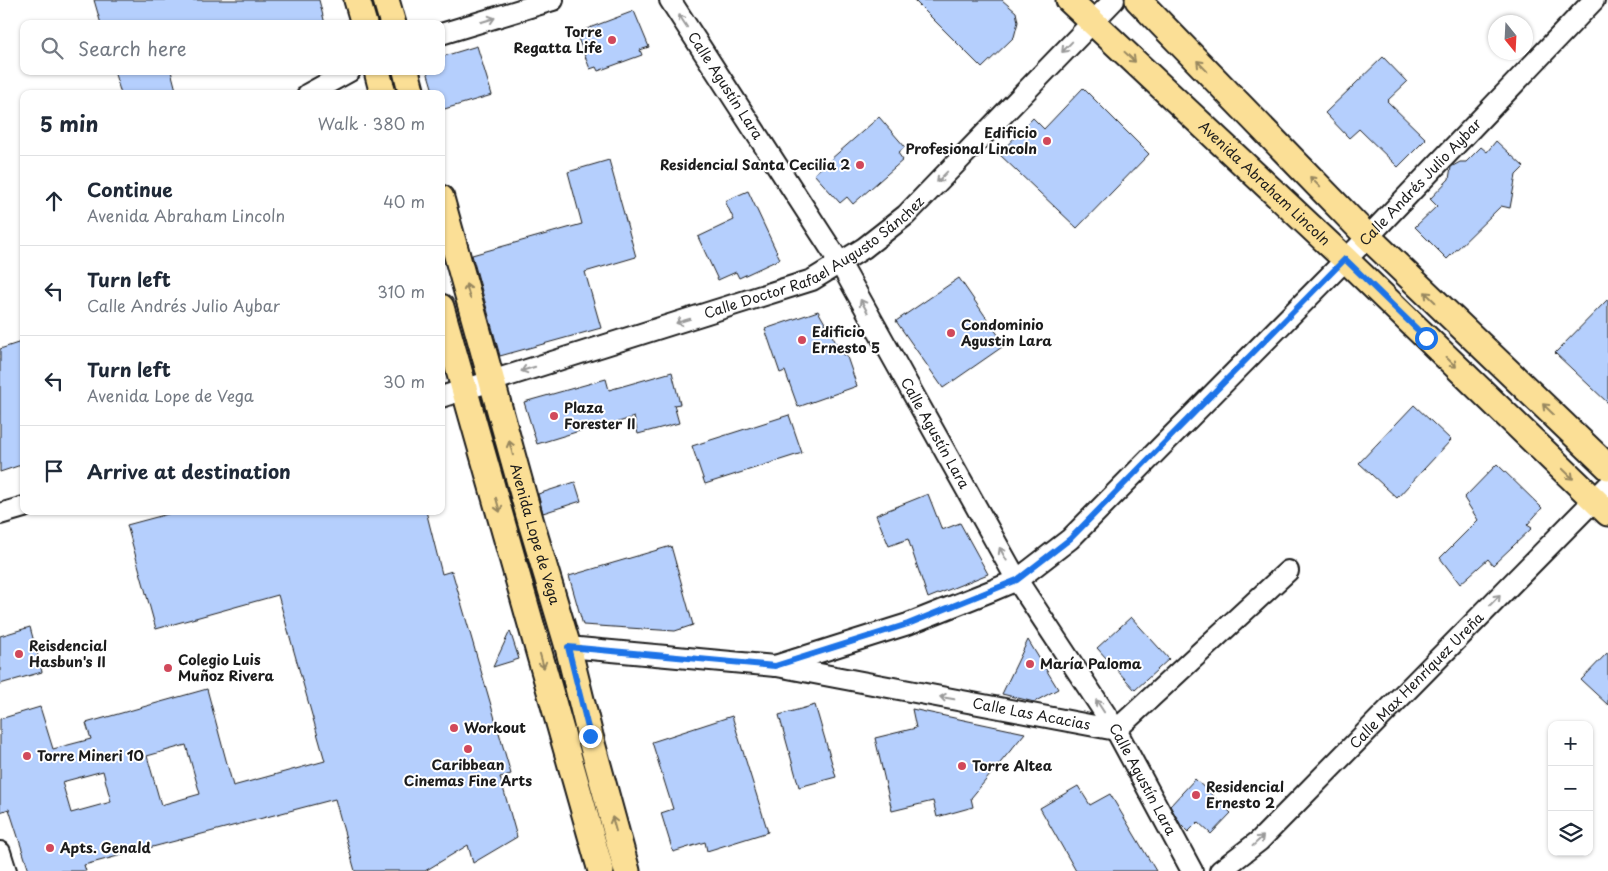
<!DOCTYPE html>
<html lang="en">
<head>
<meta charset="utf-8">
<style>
	body { margin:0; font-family:"Playpen Sans",sans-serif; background:#f2f2f3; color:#1f2937 }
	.controls { position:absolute; right:15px; bottom:15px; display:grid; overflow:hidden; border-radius:10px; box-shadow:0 1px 4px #0004 }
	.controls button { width:45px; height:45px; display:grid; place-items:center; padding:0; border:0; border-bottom:1px solid #e0e1e3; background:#fff; color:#1f2937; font:25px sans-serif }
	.compass { position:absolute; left:1488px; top:15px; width:45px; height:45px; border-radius:50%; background:#fff; box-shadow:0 1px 4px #0004; rotate:162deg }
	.stop { position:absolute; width:15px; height:15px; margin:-11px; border:4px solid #1a73e8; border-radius:50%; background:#fff }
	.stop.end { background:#1a73e8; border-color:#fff; box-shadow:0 1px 5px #0008 }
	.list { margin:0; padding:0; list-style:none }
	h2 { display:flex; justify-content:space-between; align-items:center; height:65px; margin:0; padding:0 20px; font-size:21px }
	h2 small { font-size:16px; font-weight:400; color:#747a83 }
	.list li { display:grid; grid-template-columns:32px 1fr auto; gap:15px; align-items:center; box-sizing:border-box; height:90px; padding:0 20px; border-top:1px solid #e0e1e3 }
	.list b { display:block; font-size:19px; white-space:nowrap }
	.list p { margin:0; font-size:16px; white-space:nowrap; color:#747a83 }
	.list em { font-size:16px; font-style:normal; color:#747a83 }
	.icon { flex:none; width:28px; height:28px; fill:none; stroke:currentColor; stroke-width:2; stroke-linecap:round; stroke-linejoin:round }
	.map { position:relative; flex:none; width:1608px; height:871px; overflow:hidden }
	.search { position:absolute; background:#fff; box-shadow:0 1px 4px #0004; left:20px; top:20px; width:425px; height:55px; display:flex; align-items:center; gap:12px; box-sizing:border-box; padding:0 18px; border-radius:10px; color:#747a83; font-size:19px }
	.panel { position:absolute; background:#fff; box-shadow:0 1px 4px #0004; left:20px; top:90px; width:425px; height:425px; border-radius:10px }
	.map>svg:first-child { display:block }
</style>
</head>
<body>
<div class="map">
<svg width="1608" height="871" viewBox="0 0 1608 871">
	<rect width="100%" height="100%" fill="#fff"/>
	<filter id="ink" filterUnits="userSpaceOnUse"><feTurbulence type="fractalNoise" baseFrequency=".02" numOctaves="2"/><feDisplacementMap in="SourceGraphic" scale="10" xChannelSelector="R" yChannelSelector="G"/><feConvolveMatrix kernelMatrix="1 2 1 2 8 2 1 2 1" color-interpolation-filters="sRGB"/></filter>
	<g filter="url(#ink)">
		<path fill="#b5cffd" stroke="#1c1c1c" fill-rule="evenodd" d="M94,0h225l6,24h-224z
			M914,0h88l14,12 2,10 -4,15 -32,31z
			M634,11l15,36 -9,3 2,5 -44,16 -2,-4 -6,2 -14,-36z
			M477,46l15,49 -51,15v-16h-7l-7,-23h14v-14z
			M1383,57l24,25 -20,19 39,38 -28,28 -39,-38 -10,9 -24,-25z
			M114,71h57l6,23h-56z
			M1083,88l66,66 -72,74 -78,-74 34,-36 11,11z
			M879,117l26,30 -7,6 5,7 -50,44 -6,-7 -7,6 -26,-29z
			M1496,141l28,26 -8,8 -6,33 -9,-2 -54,53 -32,-32 22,-21 -7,-7 19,-20 2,-12 9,-5h6l15,-15 6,5z
			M609,160l27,97 -51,15 16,56 -101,28 -28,-101 110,-31 -14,-52z
			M748,191l32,68 -41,19 -3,-6 -18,8 -20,-43 36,-17 -9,-19z
			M959,278l46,67 -62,43 -47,-67z
			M1608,299v104l-53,-50z
			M818,311l25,44 3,-1 11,32 -59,21 -13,-36 -5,2 -15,-44z
			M21,342l3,9v113l-24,8v-123z
			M672,372l8,32 -6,1 5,18 -41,11 -4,-17 -34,11 -1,-3 -62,19 -13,-42 82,-23 3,11z
			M1414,405l37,35 -54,58 -38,-35z
			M789,415l13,38 -97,31 -13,-38z
			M1497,464l45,44 -15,17 5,3 -39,37 -5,-6 -28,25 -20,-26 38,-38 -14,-22z
			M575,482l6,19 -38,12 -5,-19z
			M928,494l14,36 18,-7 28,51 -60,24 -20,-59 -19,7 -13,-31z
			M179,511h247l16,63 10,-3 59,203 -11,3 17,60 -44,26 -5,-18 -43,26h-70l-20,-72 -251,66 2,6h-57l-20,-62 -9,3v-93l40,-12 13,42 38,-10 -5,-16 121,-34 26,97 92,-25 -47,-166 -122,34 -29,-104zM186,745l14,49 -39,11 -14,-49zM103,771l8,31 -40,11 -9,-31z
			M671,546l22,79 -18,6 -92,-6 -14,-49z
			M1131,617l38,42 -34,31 -38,-42z
			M30,627l12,45 -42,12v-48z
			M510,631l9,28 -26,8z
			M1028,640l30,49 -24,13 -32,-8z
			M1608,652v53l-27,-25z
			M815,705l21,72 -37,10 -20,-72z
			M912,709l113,24 -54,65 2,9 -36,10 -4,-16 -41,10 -17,-73 41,-10z
			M732,716l36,116 -61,19 -2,-9 -32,10 -12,-39 12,-4 -21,-67z
			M1195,779l36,34 -20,21 -13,-12 -10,10 -7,-7 -11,-19z
			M1078,786l12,19 20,-11 46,77h-80l-36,-63z"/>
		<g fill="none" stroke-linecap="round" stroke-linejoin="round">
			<defs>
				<g id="minor">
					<path id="s1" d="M670,0l170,263 177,317 99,150 76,141"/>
					<path d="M441,34l112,-34"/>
					<path d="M308,94l42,-23"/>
					<path id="s2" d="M441,397l371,-117 52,-32 42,-33 208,-215"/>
					<path d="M0,514l24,-7"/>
					<path id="s3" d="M568,647l207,19 133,-42 83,-33 26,-11 53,-41 298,-302 226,-237"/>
					<path id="s4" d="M777,666l339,64 172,-159"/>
					<path d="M0,852l6,19"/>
					<path id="s5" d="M1220,871l39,-30 349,-355"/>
				</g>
				<g id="major">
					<path d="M357,0l7,24"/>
					<path d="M386,0l7,24"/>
					<path id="s6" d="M1069,0l276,259 263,254"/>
					<path d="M1138,0l230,237 240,230"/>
					<path d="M377,71l6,23"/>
					<path d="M406,71l6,23"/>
					<path id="s7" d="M441,198l89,321 38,128 22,89 37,135"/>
					<path d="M441,307l160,564"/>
				</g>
			</defs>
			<use href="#minor" stroke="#1c1c1c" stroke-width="24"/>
			<use href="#major" stroke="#1c1c1c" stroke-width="29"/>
			<use href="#minor" stroke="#fff" stroke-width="20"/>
			<use href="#major" stroke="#fbdf96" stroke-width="25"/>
		</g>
		<defs><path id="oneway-shaft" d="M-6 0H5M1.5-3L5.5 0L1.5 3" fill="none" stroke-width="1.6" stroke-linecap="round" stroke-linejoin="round" transform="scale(1.25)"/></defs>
		<g stroke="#999">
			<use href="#oneway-shaft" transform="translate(488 20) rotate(-17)"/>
			<use href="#oneway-shaft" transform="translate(683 21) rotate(-123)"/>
			<use href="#oneway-shaft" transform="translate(1067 47) rotate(134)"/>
			<use href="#oneway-shaft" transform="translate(942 177) rotate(134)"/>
			<use href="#oneway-shaft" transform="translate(864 306) rotate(-119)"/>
			<use href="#oneway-shaft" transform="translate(683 321) rotate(163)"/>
			<use href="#oneway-shaft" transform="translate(528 369) rotate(163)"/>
			<use href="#oneway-shaft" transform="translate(1003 554) rotate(-119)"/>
			<use href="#oneway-shaft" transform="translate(1495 600) rotate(-46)"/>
			<use href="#oneway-shaft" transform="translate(947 698) rotate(-170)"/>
			<use href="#oneway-shaft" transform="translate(1100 706) rotate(-123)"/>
			<use href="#oneway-shaft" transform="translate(1258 841) rotate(-43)"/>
		</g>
		<g stroke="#97875f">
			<use href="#oneway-shaft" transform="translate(1130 57) rotate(43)"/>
			<use href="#oneway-shaft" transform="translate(1202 66) rotate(-134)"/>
			<use href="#oneway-shaft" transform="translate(1315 182) rotate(-134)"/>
			<use href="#oneway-shaft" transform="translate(468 291) rotate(-106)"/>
			<use href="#oneway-shaft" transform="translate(1430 297) rotate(-136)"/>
			<use href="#oneway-shaft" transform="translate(1451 362) rotate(44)"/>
			<use href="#oneway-shaft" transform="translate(1548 409) rotate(-136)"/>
			<use href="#oneway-shaft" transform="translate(511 448) rotate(-105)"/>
			<use href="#oneway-shaft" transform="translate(1568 474) rotate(44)"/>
			<use href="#oneway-shaft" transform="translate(498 505) rotate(74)"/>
			<use href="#oneway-shaft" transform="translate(542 661) rotate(74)"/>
			<use href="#oneway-shaft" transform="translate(614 824) rotate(-105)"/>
		</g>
	</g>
	<g fill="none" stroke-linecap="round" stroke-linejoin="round" filter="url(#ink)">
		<path stroke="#1a73e8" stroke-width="6" d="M590,736l-22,-89 207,19 133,-42 109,-44 53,-41 275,-280 81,79"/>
	</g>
	<g fill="#d1495b" stroke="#fff" stroke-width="2">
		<circle cx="612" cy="40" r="5"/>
		<circle cx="1047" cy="141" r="5"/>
		<circle cx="860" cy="165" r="5"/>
		<circle cx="951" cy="333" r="5"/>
		<circle cx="802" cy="340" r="5"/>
		<circle cx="554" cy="416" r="5"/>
		<circle cx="19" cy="654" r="5"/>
		<circle cx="1030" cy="664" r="5"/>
		<circle cx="168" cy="668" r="5"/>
		<circle cx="454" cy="728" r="5"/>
		<circle cx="468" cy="749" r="5"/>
		<circle cx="27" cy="756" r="5"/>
		<circle cx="962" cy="766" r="5"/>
		<circle cx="1196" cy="795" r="5"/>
		<circle cx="50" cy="848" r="5"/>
	</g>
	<g text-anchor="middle" stroke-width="4" stroke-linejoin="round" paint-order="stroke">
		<g font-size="14" font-weight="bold" fill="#1c1c1c" stroke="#fff" text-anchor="start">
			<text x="602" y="37" text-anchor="end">Torre<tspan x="602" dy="16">Regatta Life</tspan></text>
			<text x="1037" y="138" text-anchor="end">Edificio<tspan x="1037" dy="16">Profesional Lincoln</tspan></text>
			<text x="850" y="170" text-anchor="end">Residencial Santa Cecilia 2</text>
			<text x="961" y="330">Condominio<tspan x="961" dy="16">Agustin Lara</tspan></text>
			<text x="812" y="337">Edificio<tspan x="812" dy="16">Ernesto 5</tspan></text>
			<text x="564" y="413">Plaza<tspan x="564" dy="16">Forester II</tspan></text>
			<text x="29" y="651">Reisdencial<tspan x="29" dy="16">Hasbun's II</tspan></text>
			<text x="178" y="665">Colegio Luis<tspan x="178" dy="16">Muñoz Rivera</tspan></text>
			<text x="1040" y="669">María Paloma</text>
			<text x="464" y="733">Workout</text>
			<text x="37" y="761">Torre Mineri 10</text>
			<text x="468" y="770" text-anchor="middle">Caribbean<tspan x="468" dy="16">Cinemas Fine Arts</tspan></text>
			<text x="972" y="771">Torre Altea</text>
			<text x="1206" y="792">Residencial<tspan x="1206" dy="16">Ernesto 2</tspan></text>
			<text x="60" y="853">Apts. Genald</text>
		</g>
		<g font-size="14" fill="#1c1c1c" stroke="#fff">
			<text dy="5" stroke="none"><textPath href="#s1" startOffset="102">Calle Agustín Lara</textPath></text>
			<text dy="5" stroke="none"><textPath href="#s3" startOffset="1032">Calle Andrés Julio Aybar</textPath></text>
			<text dy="5" stroke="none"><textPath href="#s6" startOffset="268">Avenida Abraham Lincoln</textPath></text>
			<text dy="5" stroke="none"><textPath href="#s2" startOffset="401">Calle Doctor Rafael Augusto Sánchez</textPath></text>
			<text dy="5" stroke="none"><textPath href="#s1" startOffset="508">Calle Agustín Lara</textPath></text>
			<text dy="5" stroke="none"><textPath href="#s7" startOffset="349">Avenida Lope de Vega</textPath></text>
			<text dy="5" stroke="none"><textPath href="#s5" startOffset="274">Calle Max Henríquez Ureña</textPath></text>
			<text dy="5" stroke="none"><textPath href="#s4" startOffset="259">Calle Las Acacias</textPath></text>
			<text dy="5" stroke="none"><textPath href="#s1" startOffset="912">Calle Agustín Lara</textPath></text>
		</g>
	</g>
</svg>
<div class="controls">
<button>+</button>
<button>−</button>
<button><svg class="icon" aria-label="layers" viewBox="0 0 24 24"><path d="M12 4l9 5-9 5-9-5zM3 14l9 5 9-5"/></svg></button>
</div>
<svg class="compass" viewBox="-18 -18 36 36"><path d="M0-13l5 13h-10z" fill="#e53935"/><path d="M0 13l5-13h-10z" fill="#747a83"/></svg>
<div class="stop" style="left:1426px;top:338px"></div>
<div class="stop end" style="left:590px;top:736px"></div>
<div class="search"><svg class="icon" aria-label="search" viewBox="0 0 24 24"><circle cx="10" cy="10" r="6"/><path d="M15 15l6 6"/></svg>Search here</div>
<section class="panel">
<h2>5 min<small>Walk · 380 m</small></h2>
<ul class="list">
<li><svg class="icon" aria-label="ahead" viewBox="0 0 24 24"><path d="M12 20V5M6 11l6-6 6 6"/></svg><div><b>Continue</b><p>Avenida Abraham Lincoln</p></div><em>40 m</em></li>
<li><svg class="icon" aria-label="left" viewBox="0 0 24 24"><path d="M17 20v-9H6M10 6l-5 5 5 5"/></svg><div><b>Turn left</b><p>Calle Andrés Julio Aybar</p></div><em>310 m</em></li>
<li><svg class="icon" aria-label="left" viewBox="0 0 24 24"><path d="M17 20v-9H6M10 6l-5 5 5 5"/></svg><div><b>Turn left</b><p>Avenida Lope de Vega</p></div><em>30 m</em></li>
<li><svg class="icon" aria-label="arrive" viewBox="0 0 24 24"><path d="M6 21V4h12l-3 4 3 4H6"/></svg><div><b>Arrive at destination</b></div></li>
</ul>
</section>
</div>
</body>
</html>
